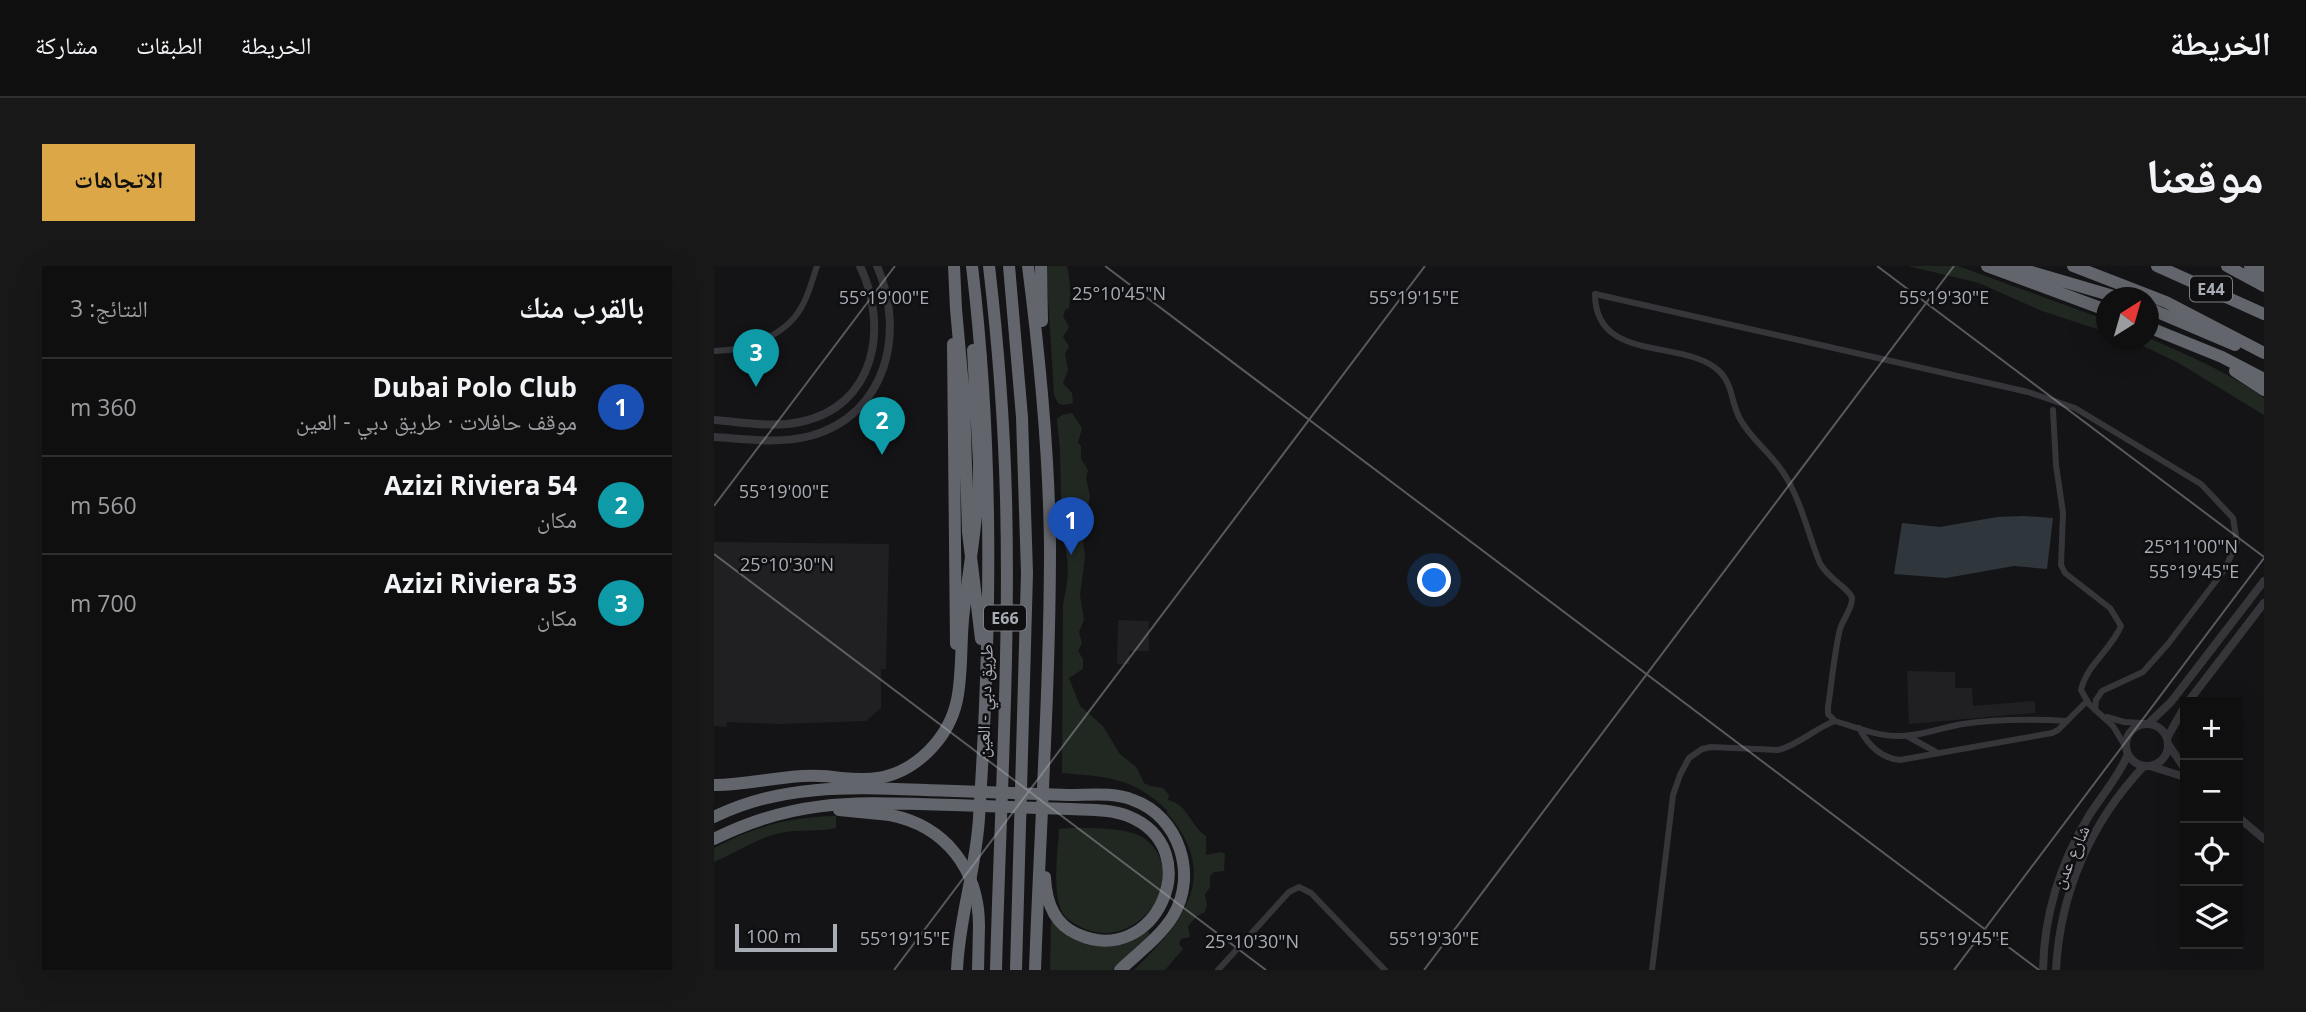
<!DOCTYPE html>
<html lang="ar">
<head>
<meta charset="utf-8">
<style>
	body { margin:0; font-family:"Open Sans","Noto Naskh Arabic",sans-serif; background:#181819; color:#f1f3f6; direction:rtl }
	.controls { position:absolute; right:21px; bottom:21px; display:grid; overflow:hidden; border-radius:0px; box-shadow:0 7px 28px #0002 }
	.controls button { width:63px; height:63px; display:grid; place-items:center; padding:0; border:0; border-bottom:2px solid #2f2f30; background:#0f0f10; color:#f1f3f6; font:35px sans-serif }
	.compass { position:absolute; left:1382px; top:21px; width:63px; height:63px; border-radius:50%; background:#0f0f10; box-shadow:0 7px 28px #0002; rotate:37deg }
	.scale { position:absolute; left:21px; bottom:18px; width:102px; box-sizing:border-box; padding-left:7px; border:4px solid #a8acb4; border-top:0; font-size:19px; line-height:24px; white-space:nowrap; color:#a8acb4; -webkit-text-stroke:5px #0f0f11; paint-order:stroke }
	.you { position:absolute; left:721px; top:315px; width:24px; height:24px; margin:-18px; border:5px solid #fff; border-radius:50%; background:#1a73e8; box-shadow:0 0 0 10px #1a73e833 }
	.badge { display:grid; place-items:center; width:46px; height:46px; border-radius:50%; background:#dca746; color:#fff; font-size:23px; font-weight:700 }
	.pin { position:absolute; translate:-50% -58px; filter:drop-shadow(0 2px 4px #0008) }
	.pin::after { content:''; position:absolute; top:37px; width:24px; height:21px; background:inherit; clip-path:polygon(0 0,100% 0,50% 100%) }
	.list { margin:0; padding:0; list-style:none }
	h2 { display:flex; justify-content:space-between; align-items:center; height:91px; margin:0; padding:0 28px; font-size:30px }
	h2 small { font-size:23px; font-weight:400; color:#9b9c9f }
	.list li { display:grid; grid-template-columns:46px 1fr auto; gap:21px; align-items:center; box-sizing:border-box; height:98px; padding:0 28px; border-top:2px solid #2f2f30 }
	.list b { display:block; font-size:26px; white-space:nowrap }
	.list p { margin:0; font-size:23px; white-space:nowrap; color:#9b9c9f }
	.list em { font-size:23px; font-style:normal; color:#9b9c9f }
	.icon { flex:none; width:38px; height:38px; fill:none; stroke:currentColor; stroke-width:2; stroke-linecap:round; stroke-linejoin:round }
	.map { position:relative; flex:none; width:1550px; height:704px; overflow:hidden; direction:ltr; border-radius:0px }
	header { display:flex; align-items:center; gap:42px; box-sizing:border-box; height:98px; padding:0 35px; background:#0f0f10; border-bottom:2px solid #2f2f30 }
	header strong { font-size:33px }
	nav { display:flex; gap:38px; margin-inline-start:auto; font-size:24px }
	.intro { display:flex; align-items:center; justify-content:space-between; box-sizing:border-box; height:168px; padding:0 42px }
	h1 { margin:0; font-size:49px }
	.button { padding:18px 32px; border-radius:0px; background:#dca746; color:#111; font-size:24px; font-weight:700 }
	main { display:flex; gap:42px; padding:0 42px }
	aside { flex:1; background:#0f0f10; border-radius:0px; box-shadow:0 7px 28px #0002 }
	.map>svg:first-child { display:block }
</style>
</head>
<body>
<header>
<strong>الخريطة</strong>
<nav><a>الخريطة</a><a>الطبقات</a><a>مشاركة</a></nav>
</header>
<div class="intro"><h1>موقعنا</h1><a class="button">الاتجاهات</a></div>
<main>
<div class="map">
<svg width="1550" height="704" viewBox="0 0 1550 704">
	<rect width="100%" height="100%" fill="#141416"/>
	<path fill="#202022" d="M0,276l175,2 -3,125h-5v39l-15,13 -87,3 -52,-2 -1,5 -12,-1z
		M404,354l31,1v30h-20v13h-12z
		M1193,405l48,1v16h17l1,18 62,-5v12l-126,11z"/>
	<path fill="#212822" d="M332,0h21c3,13 4,29 2,42l-4,2 -2,6 6,11 -6,10 6,9 -4,8 3,16 -5,13 9,10 1,10 -10,2 -5,-2 -4,-8z
		M1194,0h50l148,54v12l-64,-21 -63,-28z
		M1435,72c40,18 79,34 115,60v17l-87,-53 -47,-22z
		M358,147l10,15 -4,15 3,3v13l7,11 -2,8 4,19 -4,16 2,22 -5,6 2,15 -5,39 4,25 -5,12 3,11 -4,8 5,8v10l-14,9 11,28 23,20 16,27 17,14 8,16 6,3 13,2 6,7 -1,5c20,4 22,26 38,36v19l15,-3 4,2 -1,17 -10,1 -4,4v11l-5,7 2,11 -2,7 -8,4 -9,10 2,11 -9,2 -2,5 4,5 -18,21h-31c49,-48 88,-94 33,-157v-3c-35,-33 -59,-33 -105,-37l1,-169c5,-20 8,-46 -1,-64l-2,-91 -3,-30 5,-4z
		M122,550v12c-18,4 -37,1 -55,5 -25,5 -45,20 -67,29v-14c42,-22 75,-31 122,-32z
		M357,562c19,0 59,-1 74,11 49,38 -10,116 -64,88 -6,-3 -13,-7 -17,-12 -13,-19 -6,-63 -5,-86z
		M337,655c28,27 63,31 97,10l2,4 -38,35h-62z"/>
	<path fill="#2f373d" d="M1310,250l29,2 -6,51 -33,-3 -68,12 -52,-4 8,-51 38,4 57,-10z"/>
	<g fill="none" stroke-linecap="round" stroke-linejoin="round">
		<path stroke="#36363a" stroke-width="6" d="M0,85c31,0 71,-15 87,-43 8,-13 11,-28 16,-42
			M1339,144l3,55 7,48 -2,52 4,8 45,35 11,18c-10,24 -34,38 -40,64l8,14 24,22 12,20
			M1393,451l17,5 19,1
			M1353,455c-35,-2 -69,-2 -104,3 -21,3 -43,13 -65,12 -21,0 -43,-9 -63,-15l-7,-7v-7c4,-25 6,-53 12,-78 3,-10 12,-20 12,-30 0,-9 -27,-22 -33,-38 -11,-28 -18,-59 -33,-84 -12,-22 -34,-36 -46,-58 -9,-16 -7,-35 -21,-48 -34,-33 -124,-7 -124,-77l433,98 47,16 126,76 32,34 4,24 -12,27 -57,75 -25,28 -41,19 -6,9 -1,10
			M1145,462c9,17 21,30 41,32l152,-27 6,-3 29,-29
			M1193,470l29,16
			M504,704l71,-78 10,-5 12,6 74,77
			M938,704l21,-175 7,-20 9,-17 13,-9 9,-2 67,3c21,-5 37,-22 57,-29"/>
		<path stroke="#36363a" stroke-width="8" d="M0,154c28,2 58,8 86,2 76,-16 89,-95 60,-156
			M0,171c31,2 65,7 96,-1 77,-21 96,-104 67,-170
			M1474,436l76,-99
			M1435,457l22,-21 93,-121
			M1412 479a21 21 0 1 1 42 0a21 21 0 1 1-42 0Z
			M1453,472l18,-32
			M1454,478l17,25
			M1436,500l35,11
			M1524,551l26,22
			M1329,704c1,-55 18,-109 47,-156 13,-20 29,-38 38,-60
			M1342,704c4,-78 35,-148 88,-204"/>
		<path stroke="#62656b" stroke-width="12" d="M240,0l2,43 8,89 4,134 13,107
			M275,0c9,77 15,155 17,232 4,157 -6,315 -10,472
			M295,0l13,151 5,156 -11,397
			M314,0c12,93 21,186 22,280 0,141 -10,283 -15,424
			M327,0l1,55
			M1273,0l119,44
			M1297,0l109,32
			M1359,0l93,36 98,51
			M1443,0l107,48
			M1513,0l37,20
			M1536,0l14,7
			M1434,42l87,37
			M1434,61l74,30 42,22
			M239,78l3,300
			M259,84l6,112
			M1521,105l29,19
			M0,519c43,0 84,-15 126,-7
			M355,529c21,0 45,-3 64,5 46,16 65,75 40,116 -13,21 -35,37 -53,54
			M125,544l51,5
			M0,551c76,-38 159,-28 241,-26
			M0,573c86,-43 148,-36 240,-34
			M331,611c1,24 9,47 32,57 78,36 133,-85 51,-118 -18,-7 -39,-6 -58,-7
			M243,704c2,-52 19,-101 22,-152 12,-185 15,-368 -7,-552
			M264,704l1,-44"/>
		<path stroke="#62656b" stroke-width="12" d="M126,512c13,1 25,2 38,0 38,-6 71,-40 79,-78 6,-29 3,-60 7,-90 6,-50 15,-98 15,-148
			M241,525l114,4
			M240,539l116,4
			M176,549c56,11 89,55 89,111"/>
	</g>
	<path fill="none" stroke="#a8acb4" stroke-width="2" stroke-opacity="0.45" d="M391,0l934,704M1163,0l387,291M0,240l181,-240M0,288l552,416M180,704l531,-704M710,704l530,-704M1240,704l310,-412"/>
	<g text-anchor="middle" stroke-width="5" stroke-linejoin="round" paint-order="stroke">
		<g fill="#0f0f11" stroke="#7a7d83" stroke-width="2">
			<rect x="1476" y="10.5" width="42" height="25" rx="5"/>
			<rect x="270" y="339.5" width="42" height="25" rx="5"/>
		</g>
		<g font-size="16" font-weight="bold" fill="#a8acb4">
			<text x="1497" y="29">E44</text>
			<text x="291" y="358">E66</text>
		</g>
		<g font-size="18" fill="#a8acb4" stroke="#0f0f11">
			<text transform="translate(271 435) rotate(-88)" y="6">طريق دبي - العين</text>
			<text transform="translate(1357 591) rotate(-66)" y="6">شارع عدن</text>
		</g>
	</g>
	<g font-size="18" text-anchor="middle" fill="#a8acb4" stroke="#0f0f11" stroke-width="5" stroke-linejoin="round" paint-order="stroke">
		<text x="405" y="34">25°10'45"N</text>
		<text x="170" y="38">55°19'00"E</text>
		<text x="700" y="38">55°19'15"E</text>
		<text x="1230" y="38">55°19'30"E</text>
		<text x="70" y="232">55°19'00"E</text>
		<text x="1477" y="287">25°11'00"N</text>
		<text x="73" y="305">25°10'30"N</text>
		<text x="1480" y="312">55°19'45"E</text>
		<text x="191" y="679">55°19'15"E</text>
		<text x="720" y="679">55°19'30"E</text>
		<text x="1250" y="679">55°19'45"E</text>
		<text x="538" y="682">25°10'30"N</text>
	</g>
</svg>
<div class="controls">
<button>+</button>
<button>−</button>
<button><svg class="icon" aria-label="locate" viewBox="0 0 24 24"><circle cx="12" cy="12" r="6"/><path d="M12 2v4M12 18v4M2 12h4M18 12h4"/></svg></button>
<button><svg class="icon" aria-label="layers" viewBox="0 0 24 24"><path d="M12 4l9 5-9 5-9-5zM3 14l9 5 9-5"/></svg></button>
</div>
<svg class="compass" viewBox="-18 -18 36 36"><path d="M0-13l5 13h-10z" fill="#e53935"/><path d="M0 13l5-13h-10z" fill="#9b9c9f"/></svg>
<div class="scale">100 m</div>
<div class="you"></div>
<div class="pin badge" style="left:357px;top:289px;background:#1a4fb4">1</div>
<div class="pin badge" style="left:168px;top:189px;background:#0f9aa8">2</div>
<div class="pin badge" style="left:42px;top:121px;background:#0f9aa8">3</div>
</div>
<aside>
<h2>بالقرب منك<small>النتائج: 3</small></h2>
<ul class="list">
<li><span class="badge" style="background:#1a4fb4">1</span><div><b>Dubai Polo Club</b><p>موقف حافلات · طريق دبي - العين</p></div><em>360 m</em></li>
<li><span class="badge" style="background:#0f9aa8">2</span><div><b>Azizi Riviera 54</b><p>مكان</p></div><em>560 m</em></li>
<li><span class="badge" style="background:#0f9aa8">3</span><div><b>Azizi Riviera 53</b><p>مكان</p></div><em>700 m</em></li>
</ul>
</aside>
</main>
</body>
</html>
